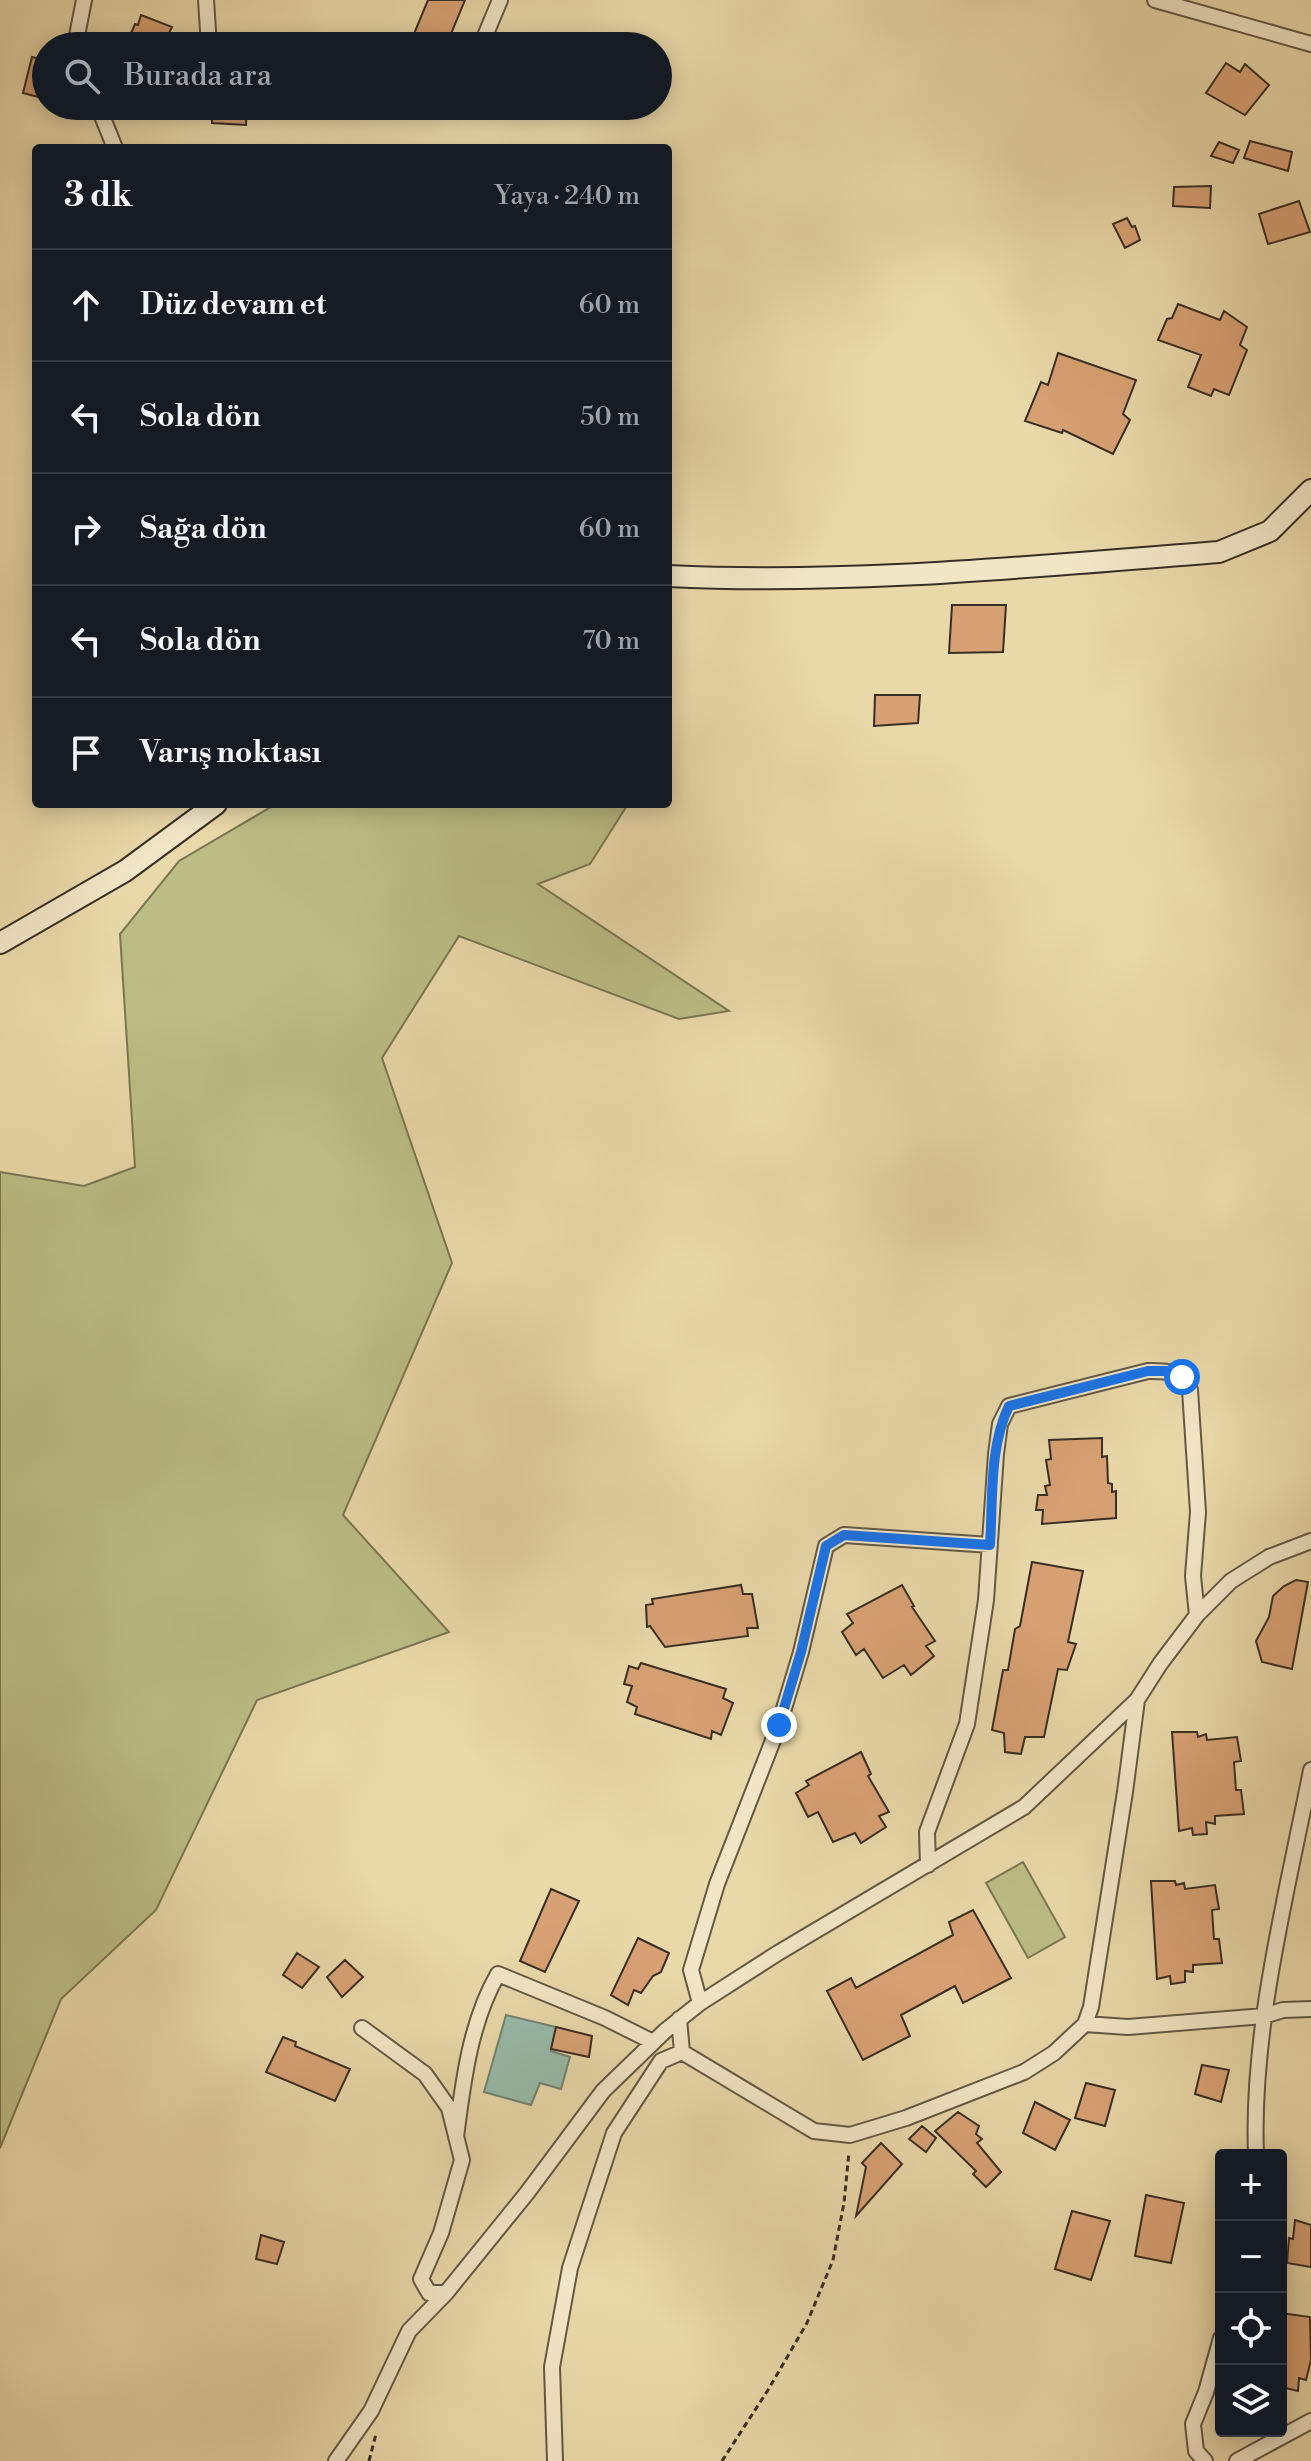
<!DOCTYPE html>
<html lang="tr">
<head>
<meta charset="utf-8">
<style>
	body { margin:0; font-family:"Libre Bodoni",serif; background:#242831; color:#f1f3f6 }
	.controls { position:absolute; right:24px; bottom:24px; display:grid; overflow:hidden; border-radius:8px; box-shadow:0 4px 20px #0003 }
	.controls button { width:72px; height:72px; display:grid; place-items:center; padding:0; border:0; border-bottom:2px solid #363941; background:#171b24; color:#f1f3f6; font:40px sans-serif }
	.stop { position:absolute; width:24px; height:24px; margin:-18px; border:6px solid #1a73e8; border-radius:50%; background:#fff }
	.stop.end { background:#1a73e8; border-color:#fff; box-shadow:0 2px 8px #0008 }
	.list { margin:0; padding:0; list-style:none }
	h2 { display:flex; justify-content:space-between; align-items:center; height:104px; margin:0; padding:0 32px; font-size:34px }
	h2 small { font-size:26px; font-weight:400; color:#9ea1a6 }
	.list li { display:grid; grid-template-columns:52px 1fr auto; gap:24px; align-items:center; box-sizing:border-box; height:112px; padding:0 32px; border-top:2px solid #363941 }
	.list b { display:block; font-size:30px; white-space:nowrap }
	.list em { font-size:26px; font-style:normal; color:#9ea1a6 }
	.icon { flex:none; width:44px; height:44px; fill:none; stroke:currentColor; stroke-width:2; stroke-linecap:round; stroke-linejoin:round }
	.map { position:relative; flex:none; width:1311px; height:2461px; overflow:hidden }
	.search { position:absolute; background:#171b24; box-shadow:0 4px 20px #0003; left:32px; top:32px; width:640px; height:88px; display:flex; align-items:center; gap:20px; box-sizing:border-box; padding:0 28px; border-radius:44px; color:#9ea1a6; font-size:30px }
	.panel { position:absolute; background:#171b24; box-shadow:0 4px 20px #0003; left:32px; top:144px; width:640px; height:664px; border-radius:8px }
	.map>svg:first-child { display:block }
</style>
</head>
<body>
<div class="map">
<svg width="1311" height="2461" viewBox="0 0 1311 2461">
	<rect width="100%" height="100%" fill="#e9d8a8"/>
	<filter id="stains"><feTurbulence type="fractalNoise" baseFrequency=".0025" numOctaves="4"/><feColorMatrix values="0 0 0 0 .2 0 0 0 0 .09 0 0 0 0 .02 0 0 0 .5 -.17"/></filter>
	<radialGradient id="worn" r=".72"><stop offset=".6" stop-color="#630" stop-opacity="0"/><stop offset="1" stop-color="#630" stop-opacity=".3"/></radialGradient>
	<path fill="#bbbd84" stroke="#7a7654" stroke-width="2" d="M276,804h352l-38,60 -52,20 191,127 -50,8 -220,-83 -77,122 70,205 -109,252 106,117 -192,68 -101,210 -95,89 -61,149v-976l84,14 51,-19 -15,-233 59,-73z
		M1023,1862l42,75 -37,21 -42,-75z"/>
	<path fill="#97baa8" stroke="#718274" stroke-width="2" d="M506,2015l50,12 -5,24 19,6 -9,32 -21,-6 -9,22 -47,-13z"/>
	<path fill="#d8a173" stroke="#382e25" stroke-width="2" d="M428,0h37l-19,46h-25l-10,-5z
		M141,15l31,12 -7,14 -5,-2 -2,7h-18l-12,-6 7,-16 3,1z
		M32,57l14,3v39l-23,-6z
		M1226,63l14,9 5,-8 24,21 -24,30 -39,-22z
		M212,106h35l-1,19 -34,-2z
		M1250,141l42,11 -4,19 -44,-13z
		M1219,142l20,8 -6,13 -22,-7z
		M1211,186l-1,22 -37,-2 1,-19z
		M1299,201l11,31 -42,12 -9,-30z
		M1127,218l5,9 3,-1 5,14 -15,8 -12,-24z
		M1178,304l42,16 4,-9 23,16 -7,18 7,5 -18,45 -15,-6 -3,7 -23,-9 13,-32 -43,-15 9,-21 5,-1z
		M1058,353l78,27 -13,34 7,6 -17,34 -50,-24 -1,3 -37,-12 16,-39 7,3z
		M952,605h54l-3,47 -54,1z
		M875,695h45l-2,28 -44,3z
		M1102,1438v19l5,-1 1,27 4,1v8l4,-1v27l-74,6 1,-14h-7l2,-15h9l-2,-9 5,-1 -4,-25 5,-1 -2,-19z
		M1032,1562l51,9 -15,71 8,2 -9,26 -9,-1 -14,68h-19l-4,17 -16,-2 -1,-19 -12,-3 11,-60h5l7,-41 5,-3z
		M1296,1580l12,2 -16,87 -30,-7 -6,-21 13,-24 4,-21 11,-10z
		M741,1585l2,9h9l6,34h-11l1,8 -83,11 -15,-21 -3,1 -1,-22 7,-1 -1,-5z
		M902,1585l12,21 -2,1 23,34 -9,5 8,10 -23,19 -7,-10 -21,13 -19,-29 -8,6 -14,-23 11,-9 -6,-9z
		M641,1663l85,26 -3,9 10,5 -12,32 -9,-4 -1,8 -76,-25 2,-7 -10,-5 5,-16 -8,-2 5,-18 9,3z
		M1172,1732h25l1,5 8,-3 1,6 30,-3 4,24 -7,1 2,28h5l3,24 -29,2v8l-9,-2 1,12 -14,1 -1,-7 -13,3z
		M861,1752l10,22 -3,2 21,36 -10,4 7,11 -25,16 -6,-10 -22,9 -15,-30 -10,5 -12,-24 13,-8 -3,-4z
		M1151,1881h24l1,4 8,-2 1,6 30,-4 4,24 -7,1 2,29h5l3,24 -29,2v7l-8,-1v11l-14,2 -1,-8 -13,3z
		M551,1889l28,12 -34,71 -25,-11z
		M973,1910l38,68 -48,25 -8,-17 -54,29 9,21 -47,24 -36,-69 24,-13 5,10 97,-53 -4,-13z
		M638,1938l31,15 -8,19 -8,4 -12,17 -7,-3 -6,15 -17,-10z
		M297,1953l22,14 -17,21 -19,-13z
		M345,1960l18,17 -21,20 -15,-20z
		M556,2027l36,9 -3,21 -38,-8z
		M283,2037l13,5 -1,4 55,23 -15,32 -69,-29z
		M1202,2065l27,5 -8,32 -26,-8z
		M1086,2083l29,7 -10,36 -30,-8z
		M1035,2102l35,18 -15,30 -32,-17z
		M958,2112l21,14 -3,8 6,5 -5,4 24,29 -15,15 -13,-13 3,-3 -41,-40z
		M922,2126l14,12 -10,14 -17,-13z
		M881,2143l21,21 -46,52 10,-49 -4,-4z
		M1146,2195l38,8 -13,60 -36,-7z
		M1072,2211l38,10 -19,59 -36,-11z
		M1295,2220l16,5v42l-24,-4 2,-25 4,1z
		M261,2235l23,7 -7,22 -21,-5z
		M1281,2313l29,4 1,43 -5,20 -7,-2 -1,13 -17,-4z"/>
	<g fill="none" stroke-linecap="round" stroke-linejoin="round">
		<defs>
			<path id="street" d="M206,0l3,46
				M1155,0l156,44
				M485,36l15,-36
				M75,46l9,-46
				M98,106l17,42
				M928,1865l-1,-33 40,-108 19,-124 10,-146 4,-30 9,-18 139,-35c22,0 29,-1 42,19l8,122 -5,64 4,39
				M700,2003l-9,-33 26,-86 62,-159 22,-73 25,-106 18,-11 146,10
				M679,2019l3,33 132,79 36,4 56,-17 118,-46 30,-19 31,-29 6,-17 34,-215 12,-92
				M1085,2024l43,3 136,-11 19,-6 28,-1
				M362,2028l63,46 24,34 13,52 -21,73 -20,46 8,14h17
				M456,2137c7,-54 14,-115 42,-163l107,44 48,24
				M1256,2155c-5,-126 31,-261 55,-385
				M336,2461l35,-50 38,-80 37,-38 81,-100 76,-102 62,-60 35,-28 78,-50 246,-146 113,-107 23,-36 37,-49 34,-34 38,-24 42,-16
				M555,2461l-3,-94 18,-99 44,-135 47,-72 21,-9
				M1205,2461l-9,-10 -3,-27 13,-32 15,-54
				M1237,2461l74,-40"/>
			<path id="secondary" d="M668,576c184,9 368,-10 551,-24l51,-21 41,-41
				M0,943l125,-72 91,-67"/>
		</defs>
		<use href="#street" stroke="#645846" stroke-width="18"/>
		<use href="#secondary" stroke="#382e25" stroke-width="24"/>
		<path stroke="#382e25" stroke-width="3" stroke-dasharray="6 4" stroke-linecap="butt" d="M369,2461l7,-27
			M722,2461l46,-71 39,-67 26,-63 11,-57 5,-51"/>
		<use href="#street" stroke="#f1e6c6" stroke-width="14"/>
		<use href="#secondary" stroke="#f1e6c6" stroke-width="20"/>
	</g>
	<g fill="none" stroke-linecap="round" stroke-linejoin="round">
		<path stroke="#1a73e8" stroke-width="10" d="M779,1725l22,-73 25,-106 18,-11 146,10c3,-45 -1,-98 19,-139l139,-35h22l12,6"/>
	</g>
	<rect width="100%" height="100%" filter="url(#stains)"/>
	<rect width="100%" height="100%" fill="url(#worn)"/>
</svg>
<div class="controls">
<button>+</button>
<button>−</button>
<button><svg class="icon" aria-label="locate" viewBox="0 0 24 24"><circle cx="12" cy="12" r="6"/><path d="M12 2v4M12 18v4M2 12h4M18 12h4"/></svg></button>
<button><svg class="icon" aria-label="layers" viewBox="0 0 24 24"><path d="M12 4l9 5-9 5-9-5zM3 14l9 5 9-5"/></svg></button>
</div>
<div class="stop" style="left:1182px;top:1377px"></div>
<div class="stop end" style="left:779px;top:1725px"></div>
<div class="search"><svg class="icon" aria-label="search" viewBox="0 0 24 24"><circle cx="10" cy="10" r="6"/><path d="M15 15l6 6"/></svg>Burada ara</div>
<section class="panel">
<h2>3 dk<small>Yaya · 240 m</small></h2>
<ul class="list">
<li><svg class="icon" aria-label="ahead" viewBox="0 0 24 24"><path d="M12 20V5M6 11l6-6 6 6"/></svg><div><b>Düz devam et</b></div><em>60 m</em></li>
<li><svg class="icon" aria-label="left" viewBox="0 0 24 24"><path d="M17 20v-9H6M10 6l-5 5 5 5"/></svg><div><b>Sola dön</b></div><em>50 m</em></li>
<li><svg class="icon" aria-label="right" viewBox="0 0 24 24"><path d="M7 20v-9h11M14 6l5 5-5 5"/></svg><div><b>Sağa dön</b></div><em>60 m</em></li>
<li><svg class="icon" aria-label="left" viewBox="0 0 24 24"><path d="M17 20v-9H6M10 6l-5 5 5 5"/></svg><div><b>Sola dön</b></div><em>70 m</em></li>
<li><svg class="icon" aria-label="arrive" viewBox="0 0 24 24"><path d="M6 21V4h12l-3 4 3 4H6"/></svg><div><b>Varış noktası</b></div></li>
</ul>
</section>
</div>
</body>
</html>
